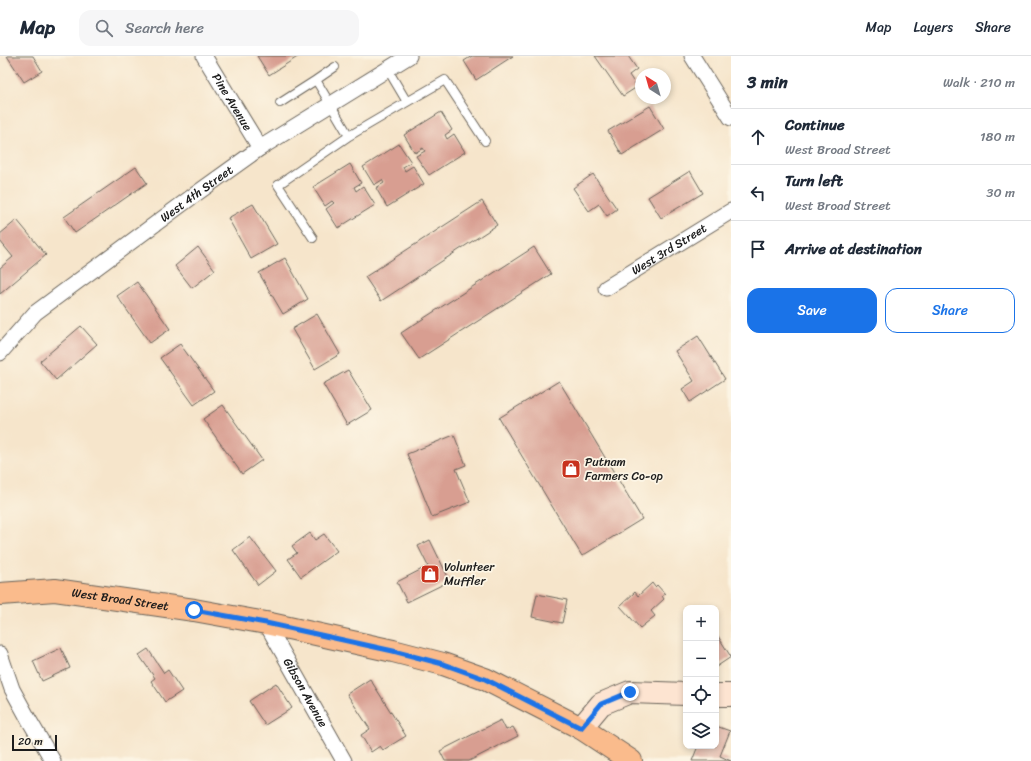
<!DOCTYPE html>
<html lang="en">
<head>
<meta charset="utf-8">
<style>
	body { margin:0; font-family:Sriracha,sans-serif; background:#f6f6f7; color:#1f2937 }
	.controls { position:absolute; right:12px; bottom:12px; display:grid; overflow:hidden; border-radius:8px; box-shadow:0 2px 6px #0003 }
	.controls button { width:36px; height:36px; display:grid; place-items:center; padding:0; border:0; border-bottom:1px solid #e0e1e3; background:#fff; color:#1f2937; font:20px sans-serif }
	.compass { position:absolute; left:635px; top:12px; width:36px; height:36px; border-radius:50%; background:#fff; box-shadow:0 2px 6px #0003; rotate:323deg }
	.scale { position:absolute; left:12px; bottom:10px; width:45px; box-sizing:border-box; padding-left:4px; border:2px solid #1c1c1c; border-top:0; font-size:11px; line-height:14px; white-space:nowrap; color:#1c1c1c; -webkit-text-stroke:3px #fcf5e5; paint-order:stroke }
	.stop { position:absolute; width:12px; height:12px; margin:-9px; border:3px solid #1a73e8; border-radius:50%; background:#fff }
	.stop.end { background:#1a73e8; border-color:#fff; box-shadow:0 1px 4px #0008 }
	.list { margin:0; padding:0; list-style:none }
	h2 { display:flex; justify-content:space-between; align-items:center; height:52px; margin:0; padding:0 16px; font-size:17px }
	h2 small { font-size:13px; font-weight:400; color:#747a83 }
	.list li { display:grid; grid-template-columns:26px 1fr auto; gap:12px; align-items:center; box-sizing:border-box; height:56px; padding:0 16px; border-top:1px solid #e0e1e3 }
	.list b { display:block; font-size:15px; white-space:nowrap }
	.list p { margin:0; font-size:13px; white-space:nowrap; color:#747a83 }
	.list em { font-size:13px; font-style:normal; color:#747a83 }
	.actions { display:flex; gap:8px; padding:12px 16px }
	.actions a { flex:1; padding:9px 0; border:1px solid #1a73e8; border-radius:12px; text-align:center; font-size:14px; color:#1a73e8 }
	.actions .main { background:#1a73e8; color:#fff }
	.icon { flex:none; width:22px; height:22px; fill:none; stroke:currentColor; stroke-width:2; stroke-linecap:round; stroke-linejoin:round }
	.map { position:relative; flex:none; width:731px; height:705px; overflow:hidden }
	header { display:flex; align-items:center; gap:24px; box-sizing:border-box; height:56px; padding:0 20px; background:#fff; border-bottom:1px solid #e0e1e3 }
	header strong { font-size:19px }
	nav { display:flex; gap:22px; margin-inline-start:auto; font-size:14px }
	.search { width:280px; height:36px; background:#f6f6f7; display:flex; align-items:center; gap:10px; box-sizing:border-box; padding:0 14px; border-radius:12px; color:#747a83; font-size:15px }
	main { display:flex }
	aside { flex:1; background:#fff }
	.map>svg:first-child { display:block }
</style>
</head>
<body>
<header>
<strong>Map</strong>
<div class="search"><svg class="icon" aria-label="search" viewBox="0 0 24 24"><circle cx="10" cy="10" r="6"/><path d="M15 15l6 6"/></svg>Search here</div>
<nav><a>Map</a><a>Layers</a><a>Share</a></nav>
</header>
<main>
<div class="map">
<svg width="731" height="705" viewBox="0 0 731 705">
	<rect width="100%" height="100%" fill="#fcf5e5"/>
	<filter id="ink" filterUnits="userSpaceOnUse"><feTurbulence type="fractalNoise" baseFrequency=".025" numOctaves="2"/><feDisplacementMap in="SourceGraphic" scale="8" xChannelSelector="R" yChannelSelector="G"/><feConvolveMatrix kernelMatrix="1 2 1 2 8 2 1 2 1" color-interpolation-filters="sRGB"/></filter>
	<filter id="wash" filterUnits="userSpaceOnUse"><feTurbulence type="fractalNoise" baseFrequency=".012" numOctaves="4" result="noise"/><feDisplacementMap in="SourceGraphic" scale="16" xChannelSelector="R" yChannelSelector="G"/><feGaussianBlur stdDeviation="0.9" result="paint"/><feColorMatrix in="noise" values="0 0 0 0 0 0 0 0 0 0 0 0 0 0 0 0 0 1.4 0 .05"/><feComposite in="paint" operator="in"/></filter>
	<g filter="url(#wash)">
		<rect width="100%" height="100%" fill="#f6e5cb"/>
		<g id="blocks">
			<path fill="#d89e91" d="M7,0h26l9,15 -18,11z
				M257,0h42l-30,19z
				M472,0h41l-37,24 -12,-19z
				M595,0h33l9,13 -8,6 8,12 -14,9z
				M650,50l14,23 -42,26 -14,-24z
				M441,56l11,18 -7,5 2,4 7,-5 11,18 -36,23 -13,-19 9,-5 -2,-3 -8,5 -11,-18z
				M399,88l12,18 -8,5 2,4 8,-5 11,18 -37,23 -11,-19 8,-5 -2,-3 -8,5 -11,-18z
				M350,108l11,19 -7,4 2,4 7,-5 12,19 -37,23 -12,-19 8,-6 -2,-2 -7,5 -12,-19z
				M136,111l11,16 -72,50 -11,-16z
				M690,115l13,22 -42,25 -13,-21z
				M593,118l24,35 -10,7 -8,-12 -10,7 -16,-23z
				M482,145l15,24 -116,76 -16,-24z
				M253,148l24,40 -26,15 -23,-41z
				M17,164l29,35 -46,39v-26l13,-11 -13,-16v-7z
				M198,191l17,23 -23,18 -17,-22z
				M534,191l17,27 -132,85 -18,-26z
				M285,202l23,41 -25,15 -24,-41z
				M137,226l33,47 -20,14 -33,-47z
				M317,258l23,40 -25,15 -23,-40z
				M81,270l16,18 -41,36 -16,-19z
				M698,280l27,43 -35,23 -8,-13 12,-8 -19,-30z
				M180,288l34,47 -20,14 -34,-47z
				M348,314l24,40 -25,15 -24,-41z
				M559,325l83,138 -60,37 -83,-138z
				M223,349l39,55 -20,14 -39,-55z
				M454,379l12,30 -10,4 14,33 -38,15 -25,-63z
				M310,477l5,7 9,-6 13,17 -36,26 -13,-18 9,-6 -5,-7z
				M250,481l26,34 -18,14 -25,-35z
				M430,484l20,41 -43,21 -10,-20 31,-16 -10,-20z
				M652,527l3,4 2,-2 8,9 -3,2 2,3 -13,12 4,5 -15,12 -20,-22 15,-14 3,4z
				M537,538l30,6 -5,23 -30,-6z
				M716,577l15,24 -15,10z
				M61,592l9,20 -28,13 -9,-20z
				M148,593l16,24 4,-3 14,21 -17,11 -14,-21 4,-3 -16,-23z
				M370,623l36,57 -23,14 -3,-4 -9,6 -10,-17 9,-6 -23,-35z
				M276,627l16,25 -27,17 -16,-24z
				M501,664l5,10 7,-3 5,9 -49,25h-24l-5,-10z
				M716,670l14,5 -10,25 11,5h-39l6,-15h18z"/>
		</g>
	</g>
	<g filter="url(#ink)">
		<use href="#blocks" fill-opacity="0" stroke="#686259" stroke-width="1"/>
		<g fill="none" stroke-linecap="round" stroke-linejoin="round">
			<defs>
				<path id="lane" d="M316,24l19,-13
					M407,46l38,-22 40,61
					M280,47l36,-23 33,56 58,-34 -19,-32
					M313,182l-35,-53 71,-49"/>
				<g id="street">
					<path id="s1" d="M204,0l56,92"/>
					<path d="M692,0l39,62"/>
					<path id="s2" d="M606,232l125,-77"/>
					<path id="s3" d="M0,297l35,-40 158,-117 67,-48 149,-92"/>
					<path id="s4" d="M266,567l78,138"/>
					<path d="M0,598l12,35 17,31 24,41"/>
				</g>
				<path id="secondary" d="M716,639h15
					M581,672l20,-24 29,-12 56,2"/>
				<g id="primary">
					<path id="s5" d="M0,538l55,-4 139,20 72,13 127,28 50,13 42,15 96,49 50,33"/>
				</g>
			</defs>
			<use href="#lane" stroke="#686259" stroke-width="10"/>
			<use href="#street" stroke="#686259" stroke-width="17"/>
			<use href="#secondary" stroke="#686259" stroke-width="24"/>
			<use href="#primary" stroke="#686259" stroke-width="24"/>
			<use href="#lane" stroke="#fff" stroke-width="8"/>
			<use href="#street" stroke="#fff" stroke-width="15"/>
			<use href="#secondary" stroke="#fde4d1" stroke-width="22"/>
			<use href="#primary" stroke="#fabb8c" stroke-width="22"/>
		</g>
	</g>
	<g fill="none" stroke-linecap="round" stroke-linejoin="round" filter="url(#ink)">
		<path stroke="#1a73e8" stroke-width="5" d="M194,554l72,13 127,28 50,13 42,15 96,49 20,-24 29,-12"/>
	</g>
	<defs>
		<symbol id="shop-square" viewBox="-11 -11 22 22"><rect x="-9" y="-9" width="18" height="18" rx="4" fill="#c8321e" stroke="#fcf5e5"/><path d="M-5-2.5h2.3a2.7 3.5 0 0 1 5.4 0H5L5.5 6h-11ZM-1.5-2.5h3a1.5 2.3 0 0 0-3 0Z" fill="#fff"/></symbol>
	</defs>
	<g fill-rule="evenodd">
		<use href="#shop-square" x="560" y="402" width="22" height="22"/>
		<use href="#shop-square" x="419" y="507" width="22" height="22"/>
	</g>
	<g text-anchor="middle" stroke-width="3.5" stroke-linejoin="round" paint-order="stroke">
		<g font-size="12" fill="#1c1c1c" stroke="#fcf5e5">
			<text dy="4" stroke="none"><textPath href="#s1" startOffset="54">Pine Avenue</textPath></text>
			<text dy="4" stroke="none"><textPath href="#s3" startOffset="254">West 4th Street</textPath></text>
			<text dy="4" stroke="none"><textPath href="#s2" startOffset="74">West 3rd Street</textPath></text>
			<text dy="4" stroke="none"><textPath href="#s5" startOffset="121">West Broad Street</textPath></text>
			<text dy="4" stroke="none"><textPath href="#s4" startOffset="80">Gibson Avenue</textPath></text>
		</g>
		<g font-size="12" fill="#1c1c1c" stroke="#fcf5e5" text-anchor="start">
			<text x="585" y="410">Putnam<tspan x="585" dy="14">Farmers Co-op</tspan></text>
			<text x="444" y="515">Volunteer<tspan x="444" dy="14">Muffler</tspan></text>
		</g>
	</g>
</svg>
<div class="controls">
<button>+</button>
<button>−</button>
<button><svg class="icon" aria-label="locate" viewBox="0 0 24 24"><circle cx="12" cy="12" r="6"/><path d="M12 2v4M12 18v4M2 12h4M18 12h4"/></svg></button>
<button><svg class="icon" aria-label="layers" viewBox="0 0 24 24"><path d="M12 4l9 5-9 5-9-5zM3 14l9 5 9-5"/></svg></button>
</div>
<svg class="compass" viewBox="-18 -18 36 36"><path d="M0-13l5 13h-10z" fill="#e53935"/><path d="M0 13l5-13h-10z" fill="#747a83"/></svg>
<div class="scale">20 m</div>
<div class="stop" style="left:194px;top:554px"></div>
<div class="stop end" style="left:630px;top:636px"></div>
</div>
<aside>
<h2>3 min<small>Walk · 210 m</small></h2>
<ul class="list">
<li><svg class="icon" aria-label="ahead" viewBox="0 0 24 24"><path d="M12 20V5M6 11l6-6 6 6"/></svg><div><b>Continue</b><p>West Broad Street</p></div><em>180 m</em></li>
<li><svg class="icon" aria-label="left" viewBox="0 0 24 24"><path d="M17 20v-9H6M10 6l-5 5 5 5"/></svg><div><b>Turn left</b><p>West Broad Street</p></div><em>30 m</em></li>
<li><svg class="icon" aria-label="arrive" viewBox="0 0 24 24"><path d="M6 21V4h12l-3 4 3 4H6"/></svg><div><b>Arrive at destination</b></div></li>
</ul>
<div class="actions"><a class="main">Save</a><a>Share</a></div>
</aside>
</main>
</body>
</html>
